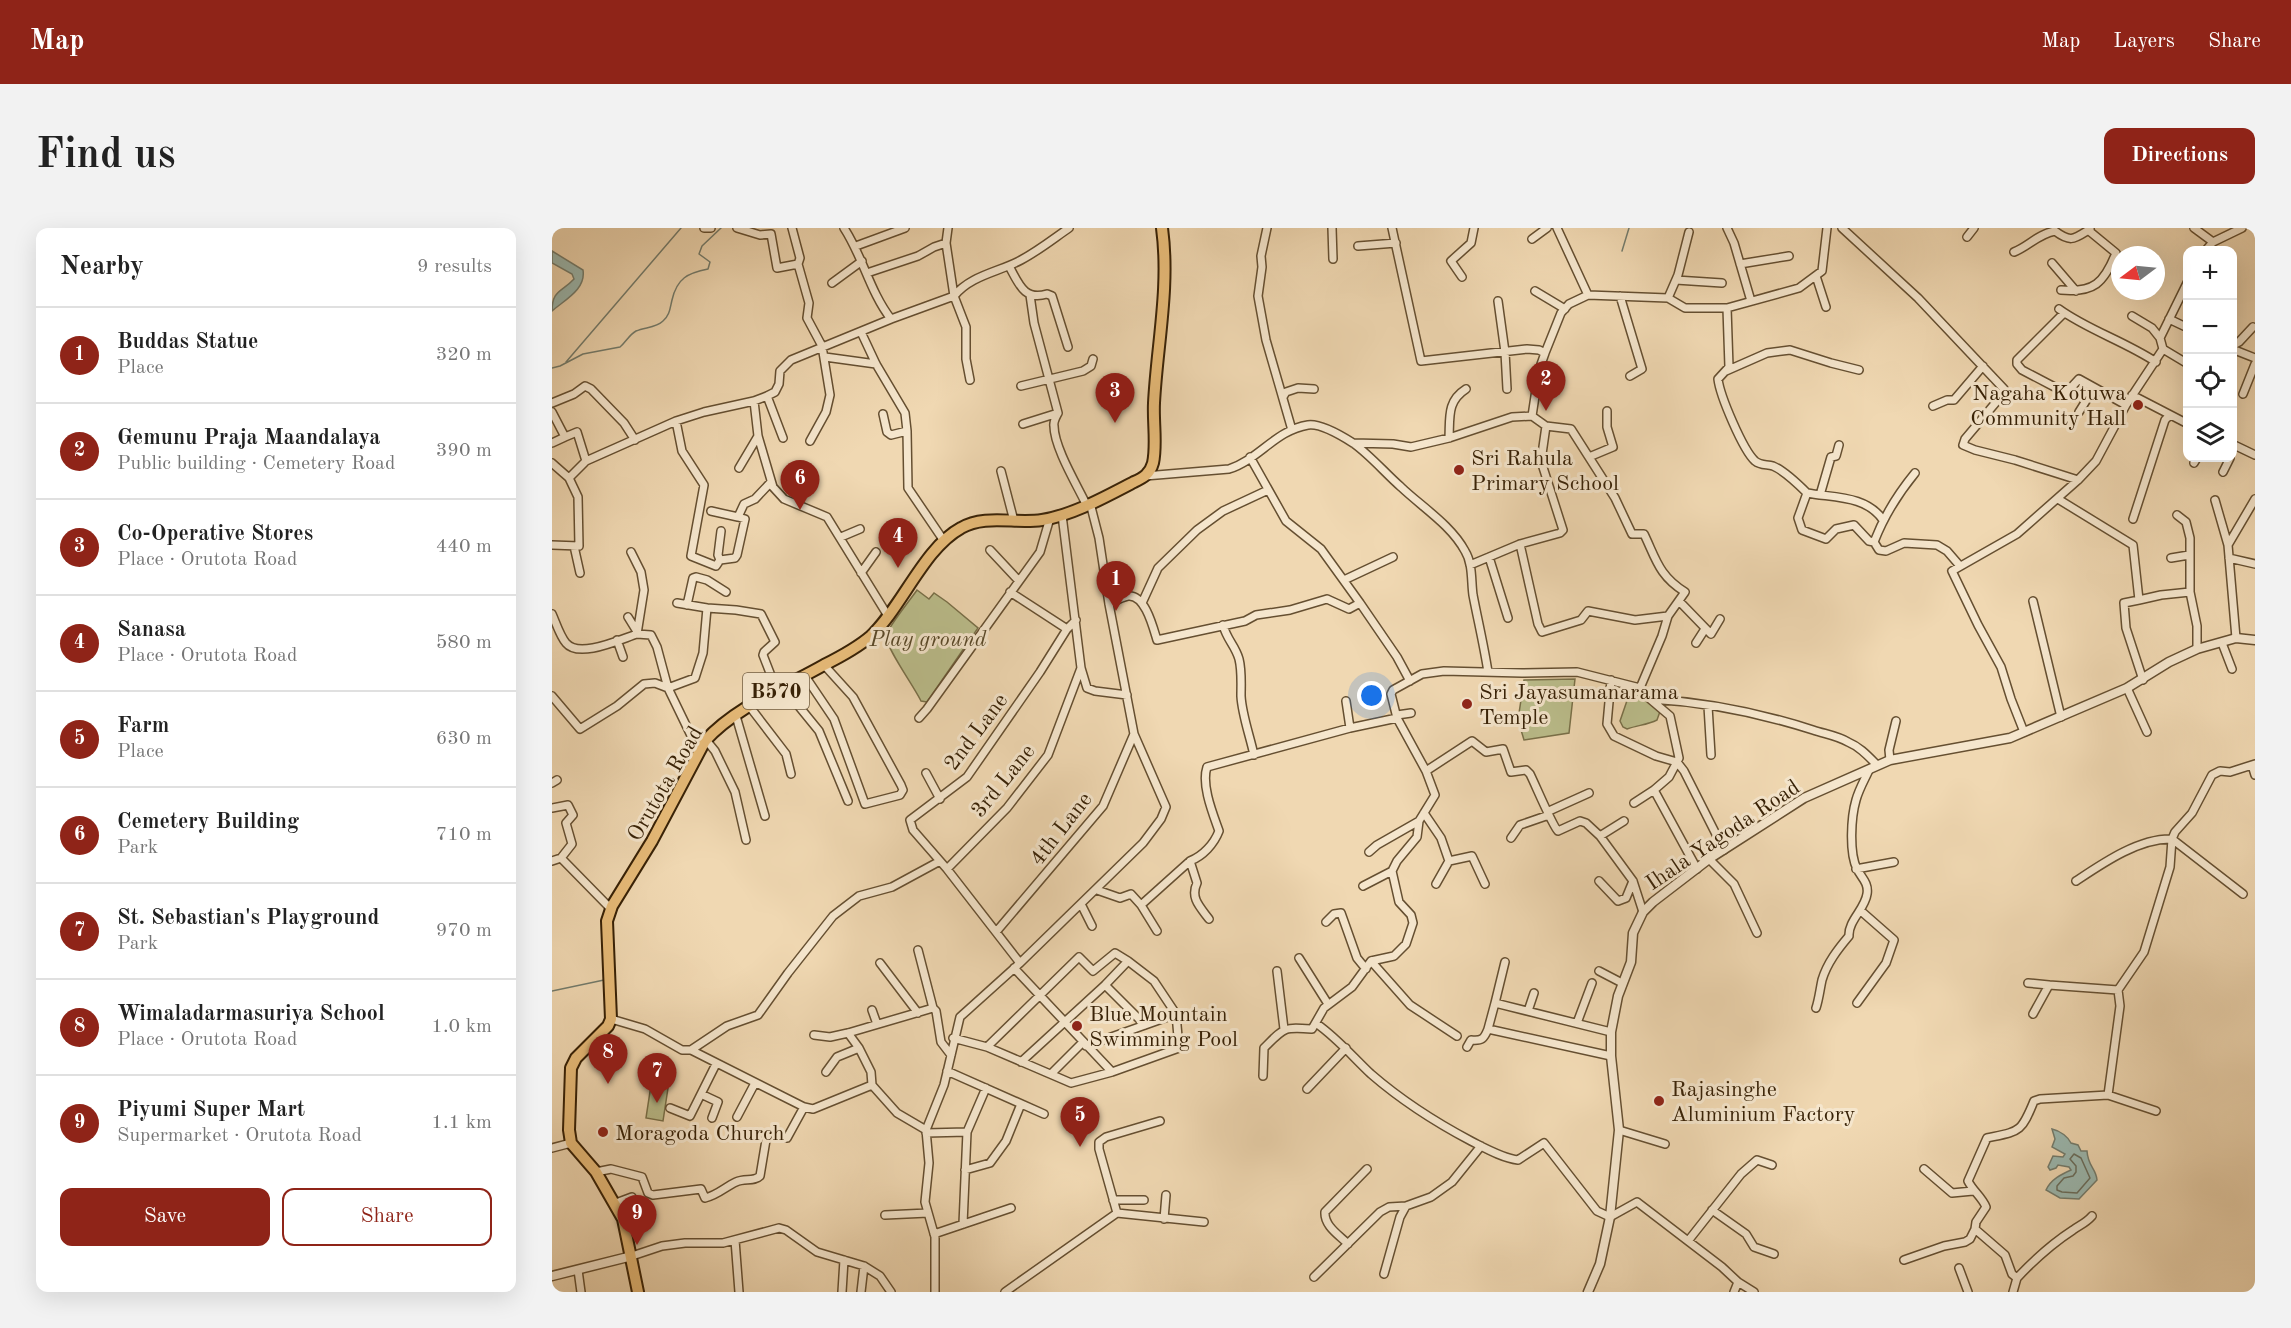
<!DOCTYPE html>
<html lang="en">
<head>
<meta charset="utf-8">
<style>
	body { margin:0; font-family:"Old Standard TT",serif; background:#f2f2f2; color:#222 }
	.controls { position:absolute; right:18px; top:18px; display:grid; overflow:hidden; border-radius:12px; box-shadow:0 6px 24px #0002 }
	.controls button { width:54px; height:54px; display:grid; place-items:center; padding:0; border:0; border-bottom:2px solid #e0e0e0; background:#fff; color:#222; font:30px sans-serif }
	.compass { position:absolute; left:1559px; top:18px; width:54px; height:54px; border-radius:50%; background:#fff; box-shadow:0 6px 24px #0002; rotate:254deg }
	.you { position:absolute; left:820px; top:468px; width:21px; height:21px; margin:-15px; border:4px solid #fff; border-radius:50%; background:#1a73e8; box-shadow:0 0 0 9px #1a73e833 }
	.badge { display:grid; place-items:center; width:39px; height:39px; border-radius:50%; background:#8f2418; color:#fff; font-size:20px; font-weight:700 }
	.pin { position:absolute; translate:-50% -50px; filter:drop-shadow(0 2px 3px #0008) }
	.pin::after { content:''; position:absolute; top:32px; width:21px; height:18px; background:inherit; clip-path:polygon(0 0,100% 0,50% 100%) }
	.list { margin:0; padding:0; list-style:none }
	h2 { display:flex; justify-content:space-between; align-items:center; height:78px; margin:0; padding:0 24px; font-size:26px }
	h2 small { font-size:20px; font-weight:400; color:#767676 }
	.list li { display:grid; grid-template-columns:39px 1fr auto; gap:18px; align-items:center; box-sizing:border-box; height:96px; padding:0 24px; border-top:2px solid #e0e0e0 }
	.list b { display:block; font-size:22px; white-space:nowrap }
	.list p { margin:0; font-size:20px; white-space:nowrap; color:#767676 }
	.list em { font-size:20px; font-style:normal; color:#767676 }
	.actions { display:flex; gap:12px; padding:18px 24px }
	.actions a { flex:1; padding:14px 0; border:2px solid #8f2418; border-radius:12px; text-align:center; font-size:21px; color:#8f2418 }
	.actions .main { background:#8f2418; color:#fff }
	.icon { flex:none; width:33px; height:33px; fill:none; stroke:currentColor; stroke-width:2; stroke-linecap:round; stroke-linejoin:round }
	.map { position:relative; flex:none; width:1703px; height:1064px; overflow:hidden; border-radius:12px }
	header { display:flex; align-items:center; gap:36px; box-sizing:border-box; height:84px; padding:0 30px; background:#8f2418; color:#fff }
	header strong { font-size:28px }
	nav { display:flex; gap:33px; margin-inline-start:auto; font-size:21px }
	.intro { display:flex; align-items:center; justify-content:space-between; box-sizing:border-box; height:144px; padding:0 36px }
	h1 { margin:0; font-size:42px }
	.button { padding:15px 27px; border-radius:12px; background:#8f2418; color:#fff; font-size:21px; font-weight:700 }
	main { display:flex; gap:36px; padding:0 36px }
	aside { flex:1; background:#fff; border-radius:12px; box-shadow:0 6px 24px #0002 }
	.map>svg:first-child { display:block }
</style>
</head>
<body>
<header>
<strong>Map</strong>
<nav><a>Map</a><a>Layers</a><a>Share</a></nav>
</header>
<div class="intro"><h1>Find us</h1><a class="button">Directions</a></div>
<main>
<aside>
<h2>Nearby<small>9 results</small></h2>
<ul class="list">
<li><span class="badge">1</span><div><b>Buddas Statue</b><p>Place</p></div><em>320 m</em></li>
<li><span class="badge">2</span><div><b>Gemunu Praja Maandalaya</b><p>Public building · Cemetery Road</p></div><em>390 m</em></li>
<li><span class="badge">3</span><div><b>Co-Operative Stores</b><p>Place · Orutota Road</p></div><em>440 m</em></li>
<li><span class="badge">4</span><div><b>Sanasa</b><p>Place · Orutota Road</p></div><em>580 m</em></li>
<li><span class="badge">5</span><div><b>Farm</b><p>Place</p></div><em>630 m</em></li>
<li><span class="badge">6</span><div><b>Cemetery Building</b><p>Park</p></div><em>710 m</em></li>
<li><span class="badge">7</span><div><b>St. Sebastian's Playground</b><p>Park</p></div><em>970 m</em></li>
<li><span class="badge">8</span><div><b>Wimaladarmasuriya School</b><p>Place · Orutota Road</p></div><em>1.0 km</em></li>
<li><span class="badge">9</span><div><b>Piyumi Super Mart</b><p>Supermarket · Orutota Road</p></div><em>1.1 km</em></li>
</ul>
<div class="actions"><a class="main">Save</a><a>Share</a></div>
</aside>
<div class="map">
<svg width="1703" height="1064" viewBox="0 0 1703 1064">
	<rect width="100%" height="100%" fill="#f0d8b2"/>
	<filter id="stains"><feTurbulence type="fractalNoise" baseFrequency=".00333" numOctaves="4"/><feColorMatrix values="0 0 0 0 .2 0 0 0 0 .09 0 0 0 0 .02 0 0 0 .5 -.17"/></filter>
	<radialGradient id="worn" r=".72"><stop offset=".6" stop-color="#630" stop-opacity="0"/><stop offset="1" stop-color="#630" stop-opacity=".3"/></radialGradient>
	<path fill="#bbbe8c" stroke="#797049" stroke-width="1.5" d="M365,362l12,9 5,-6 13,9 31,26 -51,74 -6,-1c-6,-13 -36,-55 -35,-65 1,-8 25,-37 31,-46z
		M1023,451l-6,54 -45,7 -6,-20 6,-40z
		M1078,464l33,11 -6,17c-10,5 -19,5 -30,9l-4,-2 -3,-6z
		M99,857l17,3 -5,33 -17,-3z"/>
	<path fill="#9bb9b1" stroke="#737c6d" stroke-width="1.5" d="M0,23l31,19c3,19 -17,29 -31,41 0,-21 10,-19 22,-32l-2,-5 -20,-11z
		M1500,901c9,2 16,8 19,14l7,2 3,6h6c1,16 9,17 10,29l-18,19 -19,-1 -14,-8c5,-11 16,-16 25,-20l-2,-3 -11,-2 -2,3 -6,2 -2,-3 5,-11 10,1 2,-3 -13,-7 3,-8z"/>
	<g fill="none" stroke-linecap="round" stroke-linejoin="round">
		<path stroke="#696d5c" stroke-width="1.5" d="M1522,926l7,4 9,20 -13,15 -15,-1 -5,-2v-4l7,-8 9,-2 3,-4v-6l-6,-7z"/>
		<path stroke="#737c6d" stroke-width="1.5" d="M1070,23l7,-23
			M14,134l115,-134
			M0,140l8,-2 23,-12 37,-7c6,-5 9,-12 16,-16 9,-4 20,-3 27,-10 7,-6 7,-13 9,-21 5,-22 16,-27 36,-31l2,-7 -11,-8 3,-8 19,-18
			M0,763l52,-11"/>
		<defs>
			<path id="minor" d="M152,0h7
				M185,0l23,7 11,-1 6,34 21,-4
				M240,0l8,30 -2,6 11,39 -2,15 15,28 8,49 -4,17 -16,29
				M292,0c19,29 26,64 47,91
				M396,0l-2,15 8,53 12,31v32l4,21
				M715,0l-6,28 1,11 -4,29 8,44 26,90
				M780,0l1,31
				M840,0l29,133 106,-12 12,1 6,3
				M1005,0l31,67
				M1175,0l7,15 17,58
				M1290,0l76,70 86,91 -1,5 -38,45 -2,6 12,5 40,10 63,20
				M1642,0l19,14
				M1415,9l7,-9
				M980,11l15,-11
				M304,18l49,-18
				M806,18l38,-3
				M1654,22l7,-8 29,-14
				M1462,24c15,-6 24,-18 41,-21 16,12 19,8 35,-2
				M1500,35l24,28
				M1188,36l49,-8
				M457,38c10,18 15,35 38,28l5,2 16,51
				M315,45l51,-17 16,-9 12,-4
				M1264,48l10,31
				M910,49l-11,-16 20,-18 3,-15
				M1124,52l46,3
				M280,55l30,-22
				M1509,62c33,3 43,-7 55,-37l-28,-23
				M983,63l30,18
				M478,67l4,28 24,90c-2,4 -5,9 -4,13 0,21 23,59 32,78
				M1068,68l22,73 -12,7
				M1116,70l10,-23 11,-43
				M946,73l7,51 2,37
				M1175,80l2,59 -11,12c2,17 25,71 37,82 6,5 12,3 18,5 12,5 25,18 34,27
				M1507,81c29,21 65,32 97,53
				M1512,85l-47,47v4l5,6 44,23 13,-14 47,26
				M1580,88l20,12 8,10
				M1617,91l19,9
				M309,104l15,32 29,49 2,18 1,57 36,53
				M1680,118l7,-4 14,-15
				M1611,121l25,15
				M1680,121l23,9
				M273,129l51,7
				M1174,143l41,-18 23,-3 41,13 28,7
				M469,158l62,-15 8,-5 2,-7
				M1691,166l12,-30
				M1580,167l56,29
				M215,168l16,42
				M731,169l3,-5 12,-4 16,1
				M202,173l4,35 15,51 11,12 43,18 61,99
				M0,175l22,-9 11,-8 6,3 33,34 11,17
				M1381,178l14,-6h7l29,-34
				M0,184l13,25 -13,6
				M1527,184l15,-24
				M331,186l4,18 4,3 16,-4
				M980,188l7,-46 6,-17 16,-40 8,-9 19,-9 80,3 17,10h42l72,-20 23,-17 5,-43
				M980,188l14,10 25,3 44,69 17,36h12c12,25 15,42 41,58l-17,24 -6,20 -22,52
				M124,193l6,30 22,34 -13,71 25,10 4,-6 -2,-5 3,-24
				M471,196l35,-11
				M13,209l12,-5 9,29
				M897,210c1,-21 -2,-37 17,-49
				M801,215l40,1 18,3 38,-9 63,-21 20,-1
				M1680,216l23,11
				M698,229l36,64 35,28 39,54
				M1037,229l24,-10 -6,-20v-16
				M0,235l17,15
				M1642,235l3,-5
				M187,240l19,-32
				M449,243l13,50
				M1671,244l7,-14
				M1363,245c-18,22 -31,43 -41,69l5,8 7,1 18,-8 33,2 10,6 13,15
				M593,248l84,-7c29,-9 47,-39 79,-44 13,-2 34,11 45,18 17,12 32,30 48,44 21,20 50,38 64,64 8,13 6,30 8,44 5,26 11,51 15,77
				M1268,267l11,-38 5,-1 3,-11
				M1506,271l75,46 6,55 -15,3 2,25 17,52
				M1663,272l13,45
				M159,283l27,6 6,-13 11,-5 16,-17
				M510,287l19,153 6,20 8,3 32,4
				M1625,287l9,7 4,16v54
				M1581,291l32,-99 4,-4
				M289,309l19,-8
				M1322,314l-5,-1 -15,-16 -18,4 -10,10 -24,-9 -4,-12 9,-25c26,5 59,2 76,27
				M968,316l18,80 4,8 39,-12 7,-9 47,9 33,-4
				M0,317l27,1 -1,-49 -9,-19 17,-17 90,-40 28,-9 50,-11 13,-5 8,-4 4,-8 1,-13 11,-11 100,-41 63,-23c17,-21 45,-24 67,-36 17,-9 32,-21 48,-32
				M22,318l6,27
				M438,322l29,31
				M937,329l19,61
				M1619,330l18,-3
				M1677,330l26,6
				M168,332l15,-2 2,-3 8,-36 -7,-2
				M918,337l50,-21 40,-11 3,-3 -22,-69 5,-35
				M309,345l15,-21
				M792,352l49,-23
				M458,364l57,37
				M1587,372l22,-5 29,-3 7,34v23
				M1127,373l32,33 9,-15
				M1481,373l28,116
				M125,375l30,5
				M590,375l16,-35 39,-38 26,-19 45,-21
				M557,376c6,-3 13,-7 19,-8 17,-2 25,31 29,44l88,-19 11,-6 34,-5 37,-11 22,10 11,-6 37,54 13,24
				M135,377l6,-27 3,-1 11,3 19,12
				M0,386c4,9 8,22 14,29 13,16 55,-4 71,-9l7,-44 -3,-18 -10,-20
				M76,389l8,13
				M671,397c4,15 12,20 16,34 3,12 2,24 2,37 1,19 9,40 13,59
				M85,406l14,1 6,12 11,41
				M1684,410l-8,-93 27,-46
				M65,412l6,17
				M1144,415l9,-14
				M1670,415l10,26
				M253,448l29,43 31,85 35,-9 3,-5 -2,-5 -48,-88 -29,-32
				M1059,452l-4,44 7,12 42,20 21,6 7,9 40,79
				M232,460l35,43 29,70
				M1575,460l20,44
				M0,468l28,33 37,-23 27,-22 11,-1 13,5
				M794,473l4,27
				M1156,478l3,49
				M198,479l36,47 5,20
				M845,487l14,-2
				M184,488l29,100
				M367,490l8,-9 113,-157 10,-34
				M1472,504l-13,-33 -10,-32 -23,-42 -26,-54 65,-37 61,-54 18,-19 30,-56 37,-56 -3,-11 28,-57
				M154,512l9,11 20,41 11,48
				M147,524l-31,-64 27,-10 8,-25 4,-45 29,2 25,4 14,28 -11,10 -1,3 14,36
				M1338,532l-1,-10 7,-29
				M1700,537l3,10
				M874,543l46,-30 14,11 17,-3 8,23 15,-2 4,4c5,10 23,53 28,57l22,-10 6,2 14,13 24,-15
				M374,545l14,26
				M0,555l5,-3
				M1102,562l43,79
				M1082,575l20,-13 15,-13 10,-19 -9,-42 -20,-17
				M0,580l16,-3 5,10 -7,8 6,21 -11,14
				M997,583l40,-18
				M872,585l17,25 8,23 -13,23
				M1048,608l33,45 10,31
				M959,610l9,-13 29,-10
				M817,624l8,-7 42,-24
				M1157,631l25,25 23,49
				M0,633l9,-3 50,51
				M638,633l7,22c-7,15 3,24 12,36
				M897,633l23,-5 13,28
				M395,641l60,-61 41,-53 33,-87
				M1304,641l38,-7
				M1047,653l19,20 8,-3 7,-17
				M1524,653c27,-18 63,-43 96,-42l71,55
				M811,658l29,-15
				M545,662l23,8 11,-4 10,11 16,26
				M529,676l11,22
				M589,677l49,-44c13,-5 24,-17 29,-30 -6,-17 -18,-46 -12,-64l143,-39 47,-10
				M774,694l8,-8 7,-1 16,45 9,11
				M444,704l107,-126 31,-72
				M366,722l15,58
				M747,730l29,46
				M819,733l39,44 47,31
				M328,735l38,50
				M468,735l-73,-94 -34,-39 -3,-10 57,-43 73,-105 27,-43 9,-9
				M462,740l98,104
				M725,743l7,58
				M1047,743l23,12
				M1476,755l21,2
				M553,757l40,40
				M943,775l10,-41
				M1305,775l29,-40 8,-23 -33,-29
				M1264,780c3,-9 4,-19 6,-28 5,-17 16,-31 27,-44 -1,-15 16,-27 18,-42 2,-11 -6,-17 -10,-25 -8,-16 -6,-52 -1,-69 3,-11 9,-21 13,-30
				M320,782l5,14
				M976,783l6,-18
				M1481,786l16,-29 69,5
				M59,791l34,10 37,21h9l113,57 9,2 59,-24
				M1025,795l15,-40
				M765,796c20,14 36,33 54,50 30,26 64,48 100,67 14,7 31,17 47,19l26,-17 53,68 13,6 27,-15 85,65 16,15 16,10
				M296,805l11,15 12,24 1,13 25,28 29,17
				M262,807l16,2 18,-4 85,-25 3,3 5,31 10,13
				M401,810l34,9 84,36 41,-11 67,-24 -3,-34 -22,-33 -26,-20 -13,-8 -22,18 -14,-14 -92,90
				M534,818l90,-32
				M915,819l4,-7c11,1 13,-1 17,-11
				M139,822l36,-24 31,-11 30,-42 45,-57 26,-20 33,-9 48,-26
				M1059,828l-123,-27 7,-26 116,29
				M469,834l84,-77 23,-24
				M395,843l97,43
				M274,844l11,-15 22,-9
				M499,846l32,-32
				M711,848l1,-28c21,-21 19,-21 48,-19l12,-21 28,-21 19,-26 23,-5 12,-12 7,-21 -2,-8 -12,-13 -7,-31 5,-10 20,-24 2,-16 16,-26 -9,-24 -29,-53 -6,-24 2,-4 29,-16 22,-3 78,2 55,-1 63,16 10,11c55,3 110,14 163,31 12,4 25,6 35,12 12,5 20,14 29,23
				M755,861l39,-41
				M151,867l15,7 -6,16
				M1556,867l12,-89 -2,-16 26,-38 26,-85 2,-28 3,-7 17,-19 20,-38 8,-4 10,1 25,-8
				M118,880l20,8 26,-52
				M185,889l18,-34
				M1067,902l46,14
				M374,905l41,-1
				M0,920l19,-5
				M1372,941l28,24 21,-2
				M413,942l25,-7 16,-22 15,-37
				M44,944l15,-3 31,8 6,16 5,2 48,-6 4,9c13,-3 20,-11 31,-16 9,-4 18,0 24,-6l7,-42 20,4 17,-31
				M561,972h31
				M64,975l16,-6
				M1160,982l34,24 8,13 20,7
				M565,985l-18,-64v-7l7,-5 54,-16
				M565,985l87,9
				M333,987l43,-2
				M612,991l2,-24
				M411,996l4,-92 19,-44
				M382,1006l77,-26
				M183,1012l4,52
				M1136,1013l53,-67 16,-14 15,5
				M796,1016c-9,-9 -24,-18 -23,-32l42,-43
				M80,1028l30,-10 23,-3h38l56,-15 7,2 31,22 47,14 16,10 11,16
				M1352,1032l40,-14 21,-4 5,-3 5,-10
				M1407,1040l9,24
				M26,1042l3,22
				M832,1046l16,-57 6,-11 25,-9 21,-15 29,-36
				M762,1049l66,-65 9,-5 17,-1
				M1465,1050c16,-17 36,-35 56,-48 7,-5 13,-7 19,-14
				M290,1064l2,-32
				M309,1064l3,-26
				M383,1064v-55l-10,-35 4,-39 -3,-33 18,-45 16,-68 60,-54 123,-120 18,-24 5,-12 -32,-73 -25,-130 -10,-66 -9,-35
				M453,1064l112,-79
				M1182,1064l4,-10
				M1461,1064l4,-14 -5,-4 -7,-19 -30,-26 1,-7 10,-15c-4,-10 -13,-16 -18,-26l19,-43c33,-7 34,-5 47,-37l6,-2 68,-4 48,16"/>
			<path id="tertiary" d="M0,1048l80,-20
				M1036,1064l12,-28 10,-47 9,-87 -8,-74v-24l7,-36 13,-34 2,-29 10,-21 10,-10 56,-43 95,-61 86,-38 120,-22 117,-50 42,-26 28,-13 39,-11 19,2"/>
			<path id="primary" d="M86,1064l-15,-73 -27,-47 -25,-29 -2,-13 2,-62 5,-10 32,-32 3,-7 -4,-98 5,-15 40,-65 53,-100c29,-33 82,-55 119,-76 16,-8 33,-17 47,-29 31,-29 53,-88 90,-108 24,-14 54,-4 81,-8 31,-5 63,-23 92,-38 9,-4 16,-8 19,-19 4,-18 0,-40 1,-60 3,-58 16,-116 8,-175"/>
		</defs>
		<use href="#minor" stroke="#654f31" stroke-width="10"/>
		<use href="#tertiary" stroke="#654f31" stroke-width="11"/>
		<use href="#primary" stroke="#372106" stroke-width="14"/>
		<use href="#minor" stroke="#f5e6cd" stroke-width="7"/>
		<use href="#tertiary" stroke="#f5e6cd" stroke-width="8"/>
		<use href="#primary" stroke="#e8bc79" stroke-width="10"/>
	</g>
	<g fill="#8f2418" stroke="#f5e6cd" stroke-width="2">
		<circle cx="1586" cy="177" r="6"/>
		<circle cx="907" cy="242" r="6"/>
		<circle cx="915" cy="476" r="6"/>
		<circle cx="525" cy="798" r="6"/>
		<circle cx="1107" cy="873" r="6"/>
		<circle cx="51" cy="904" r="6"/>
	</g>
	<g text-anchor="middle" stroke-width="6" stroke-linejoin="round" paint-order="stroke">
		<rect fill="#f5e6cd" stroke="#705c42" stroke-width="1.5" x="191" y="445" width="66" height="36" rx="4.5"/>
		<g font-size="21" font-weight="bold" fill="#372106">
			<text x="224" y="470">B570</text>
		</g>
		<g font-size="22" fill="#372106" stroke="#f5e6cd" text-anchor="start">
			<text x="1574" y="172" text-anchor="end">Nagaha Kotuwa<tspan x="1574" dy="25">Community Hall</tspan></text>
			<text x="919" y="237">Sri Rahula<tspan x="919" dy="25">Primary School</tspan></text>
			<text x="927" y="471">Sri Jayasumanarama<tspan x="927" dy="25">Temple</tspan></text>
			<text x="537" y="793">Blue Mountain<tspan x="537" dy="25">Swimming Pool</tspan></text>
			<text x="1119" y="868">Rajasinghe<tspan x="1119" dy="25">Aluminium Factory</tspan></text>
			<text x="63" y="912">Moragoda Church</text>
		</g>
		<g font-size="22" font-style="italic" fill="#584828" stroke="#f5e6cd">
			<text x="376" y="418">Play ground</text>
		</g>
		<g font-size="22" fill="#372106" stroke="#f5e6cd">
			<text transform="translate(423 503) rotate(-53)" y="8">2nd Lane</text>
			<text transform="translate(450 552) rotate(-51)" y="8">3rd Lane</text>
			<text transform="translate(112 555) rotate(-60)" y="8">Orutota Road</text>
			<text transform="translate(508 600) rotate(-52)" y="8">4th Lane</text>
			<text transform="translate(1170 606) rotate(-34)" y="8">Ihala Yagoda Road</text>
		</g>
	</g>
	<rect width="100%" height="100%" filter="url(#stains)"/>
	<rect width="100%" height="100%" fill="url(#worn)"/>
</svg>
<div class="controls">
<button>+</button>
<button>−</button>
<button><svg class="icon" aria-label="locate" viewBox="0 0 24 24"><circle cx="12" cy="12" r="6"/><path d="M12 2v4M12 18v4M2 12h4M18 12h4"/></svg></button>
<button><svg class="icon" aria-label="layers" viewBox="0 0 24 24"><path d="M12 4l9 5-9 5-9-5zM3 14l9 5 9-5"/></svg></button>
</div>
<svg class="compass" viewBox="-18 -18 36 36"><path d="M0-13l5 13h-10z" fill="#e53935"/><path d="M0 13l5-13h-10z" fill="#767676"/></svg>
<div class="you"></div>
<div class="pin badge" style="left:564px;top:383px">1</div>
<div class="pin badge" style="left:994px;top:183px">2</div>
<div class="pin badge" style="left:563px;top:195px">3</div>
<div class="pin badge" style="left:346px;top:340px">4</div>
<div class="pin badge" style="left:528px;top:919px">5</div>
<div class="pin badge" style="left:248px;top:282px">6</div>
<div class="pin badge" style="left:105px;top:875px">7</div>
<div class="pin badge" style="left:56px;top:856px">8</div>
<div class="pin badge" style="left:85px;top:1017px">9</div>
</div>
</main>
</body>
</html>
